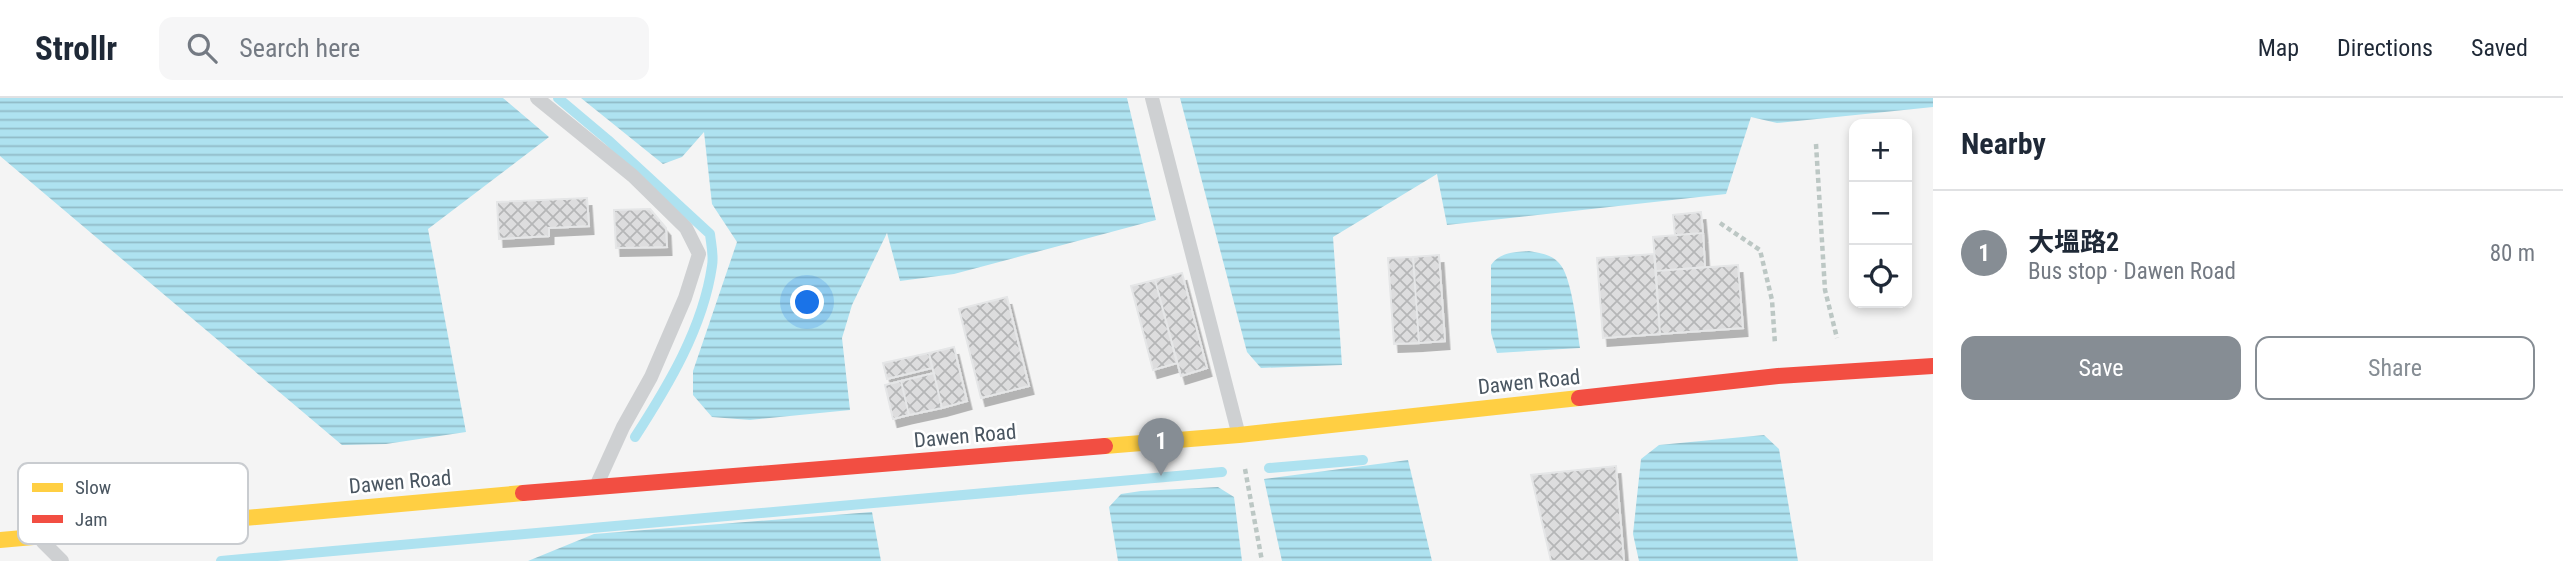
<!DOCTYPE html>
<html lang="en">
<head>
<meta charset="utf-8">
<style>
	body { margin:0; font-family:"Roboto Condensed","Noto Sans TC",sans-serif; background:#f6f6f7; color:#1f2937 }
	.controls { position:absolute; right:21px; top:21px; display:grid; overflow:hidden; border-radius:14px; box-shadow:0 4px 10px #0003 }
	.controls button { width:63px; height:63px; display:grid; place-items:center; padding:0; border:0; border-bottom:2px solid #e0e1e3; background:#fff; color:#1f2937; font:35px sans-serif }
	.you { position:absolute; left:808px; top:205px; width:24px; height:24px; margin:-18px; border:5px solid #fff; border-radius:50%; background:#1a73e8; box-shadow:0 0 0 10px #1a73e833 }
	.badge { display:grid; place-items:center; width:46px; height:46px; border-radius:50%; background:#868d94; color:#fff; font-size:23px; font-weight:700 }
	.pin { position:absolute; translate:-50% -58px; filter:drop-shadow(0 2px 4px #0008) }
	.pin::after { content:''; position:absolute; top:37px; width:24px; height:21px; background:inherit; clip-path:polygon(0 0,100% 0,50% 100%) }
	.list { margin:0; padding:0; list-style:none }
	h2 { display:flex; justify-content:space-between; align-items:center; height:91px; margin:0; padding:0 28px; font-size:30px }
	h2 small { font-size:23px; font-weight:400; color:#747a83 }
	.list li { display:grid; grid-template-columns:46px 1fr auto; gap:21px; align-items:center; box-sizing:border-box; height:126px; padding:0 28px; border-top:2px solid #e0e1e3 }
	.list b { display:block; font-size:26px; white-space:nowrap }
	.list p { margin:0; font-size:23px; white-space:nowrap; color:#747a83 }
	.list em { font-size:23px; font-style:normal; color:#747a83 }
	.actions { display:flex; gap:14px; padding:21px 28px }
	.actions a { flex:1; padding:16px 0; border:2px solid #868d94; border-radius:14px; text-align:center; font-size:24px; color:#868d94 }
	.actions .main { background:#868d94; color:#fff }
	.icon { flex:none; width:38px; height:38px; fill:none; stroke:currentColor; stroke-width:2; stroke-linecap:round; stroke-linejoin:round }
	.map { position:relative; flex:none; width:1933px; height:463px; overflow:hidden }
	header { display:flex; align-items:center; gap:42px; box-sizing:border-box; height:98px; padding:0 35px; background:#fff; border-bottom:2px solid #e0e1e3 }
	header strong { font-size:33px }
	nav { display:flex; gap:38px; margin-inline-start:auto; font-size:24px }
	.search { width:490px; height:63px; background:#f6f6f7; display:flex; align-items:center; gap:18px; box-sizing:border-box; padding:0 24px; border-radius:14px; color:#747a83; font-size:26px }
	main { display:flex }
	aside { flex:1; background:#fff }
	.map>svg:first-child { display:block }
</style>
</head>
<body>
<header>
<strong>Strollr</strong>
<div class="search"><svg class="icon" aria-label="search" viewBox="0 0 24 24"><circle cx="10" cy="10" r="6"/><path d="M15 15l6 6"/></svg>Search here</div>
<nav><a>Map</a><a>Directions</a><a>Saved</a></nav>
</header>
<main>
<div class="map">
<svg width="1933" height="463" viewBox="0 0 1933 463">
	<defs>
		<pattern id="water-rules" width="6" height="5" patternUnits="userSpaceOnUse" patternTransform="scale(1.75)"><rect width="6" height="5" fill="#aee2f0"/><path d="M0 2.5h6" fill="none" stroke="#90bac6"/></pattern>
		<pattern id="building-cross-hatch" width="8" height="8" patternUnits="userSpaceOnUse" patternTransform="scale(1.75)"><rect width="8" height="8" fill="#ddddde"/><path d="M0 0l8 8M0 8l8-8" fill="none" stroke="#b5b6b7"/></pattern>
		<filter id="shadow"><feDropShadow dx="4.5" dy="8" stdDeviation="0" flood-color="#0004"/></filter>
	</defs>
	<rect width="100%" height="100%" fill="#f4f4f4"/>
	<path fill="url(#water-rules)" d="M0,0h503l46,39 -121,92 38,203 -80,12 -44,1 -342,-289z
		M581,0h546l29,122 -202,54 -54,7 -13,-48 -35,72 -10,33 8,72 -100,10 -38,-3 -19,-22v-24l44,-129 -25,-38 -8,-72 -22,25 -19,7z
		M1180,0h753v9l-156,16 -26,-6 -25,77 -279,31 -10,-51 -104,63 9,128 -81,3 -14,-16z
		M1529,153c11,2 22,3 30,12 13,13 18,66 21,85l-83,5 -6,-20v-68c9,-13 24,-13 38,-14z
		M1764,337l15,14 19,112h-159l-6,-27 8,-75 18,-14z
		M1408,362l24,101h-150l-18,-82z
		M1218,389l16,10 8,64h-124l-9,-54 12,-13 20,-3z
		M872,414l9,49h-353l66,-27z"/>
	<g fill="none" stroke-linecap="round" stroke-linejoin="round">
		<path stroke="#aee2f0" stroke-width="10" d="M558,0l50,42 102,94c1,10 4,22 2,32 -9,62 -44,120 -77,171
			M1269,370l94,-8
			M221,463l1001,-89"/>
	</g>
	<path fill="url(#building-cross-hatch)" stroke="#e5e6e7" stroke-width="2" filter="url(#shadow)" d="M587,100l2,28 -40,2v8l-50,3 -2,-37z
		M650,111l16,19 1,19 -51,1 -2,-38z
		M1701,114l2,21 -28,2 -2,-20z
		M1703,135l2,34 -49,4 -3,-34z
		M1654,156l6,80 -57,4 -6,-80z
		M1439,157l6,86 -26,2 -6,-86z
		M1413,159l6,86 -25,1 -6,-86z
		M1738,167l5,63 -83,6 -4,-63z
		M1182,175l25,95 -26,8 -26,-96z
		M1155,182l22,83 -24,7 -22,-84z
		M1007,199l22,89 -48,12 -22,-89z
		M954,249l13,54 -25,7 -13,-55z
		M929,255l3,15 -45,11 -4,-16z
		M934,275l8,35 -33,7 -8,-34z
		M901,283l8,34 -16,4 -8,-34z
		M1616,368l8,95h-73l-20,-86z"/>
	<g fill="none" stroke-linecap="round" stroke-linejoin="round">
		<path stroke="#bcc7c4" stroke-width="4.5" stroke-dasharray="5 3.5" stroke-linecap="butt" d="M1816,46l9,146 12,48
			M1720,125l40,27 12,50 3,44
			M1245,371l17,92"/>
		<path stroke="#ced0d2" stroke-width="14" d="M537,0l96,78 53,52 13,26 -14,44 -34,79 -28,50 -25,55
			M1152,0l86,334
			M43,444l19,19"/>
		<path stroke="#ffcf43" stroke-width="16" d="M1105,348l134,-11 340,-37
			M0,442l523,-47"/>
		<path stroke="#f24e42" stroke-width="16" d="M1579,300l199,-22 155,-10
			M523,395l582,-47"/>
	</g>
	<g text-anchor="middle" stroke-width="5" stroke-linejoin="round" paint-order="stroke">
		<g font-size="21" fill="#4a5661" stroke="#fff">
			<text transform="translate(1529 284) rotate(-6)" y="7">Dawen Road</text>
			<text transform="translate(965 338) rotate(-5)" y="7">Dawen Road</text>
			<text transform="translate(400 384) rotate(-5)" y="7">Dawen Road</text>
		</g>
	</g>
	<rect x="18" y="365" width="230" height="81" rx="10" fill="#fff" stroke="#c9ccd0" stroke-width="2"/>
	<rect x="32" y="385" width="31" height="9" fill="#ffcf43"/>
	<rect x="32" y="417" width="31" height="8" fill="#f24e42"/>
	<g font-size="19" fill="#4a5661">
		<text x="75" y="396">Slow</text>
		<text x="75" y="428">Jam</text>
	</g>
</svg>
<div class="controls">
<button>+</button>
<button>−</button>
<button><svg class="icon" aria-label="locate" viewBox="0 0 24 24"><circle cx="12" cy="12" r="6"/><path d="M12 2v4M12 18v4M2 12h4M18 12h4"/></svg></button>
</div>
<div class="you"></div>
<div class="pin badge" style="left:1161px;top:378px">1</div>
</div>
<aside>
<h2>Nearby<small></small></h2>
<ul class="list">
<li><span class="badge">1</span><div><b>大塭路2</b><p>Bus stop · Dawen Road</p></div><em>80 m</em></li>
</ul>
<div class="actions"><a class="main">Save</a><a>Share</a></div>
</aside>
</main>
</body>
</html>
